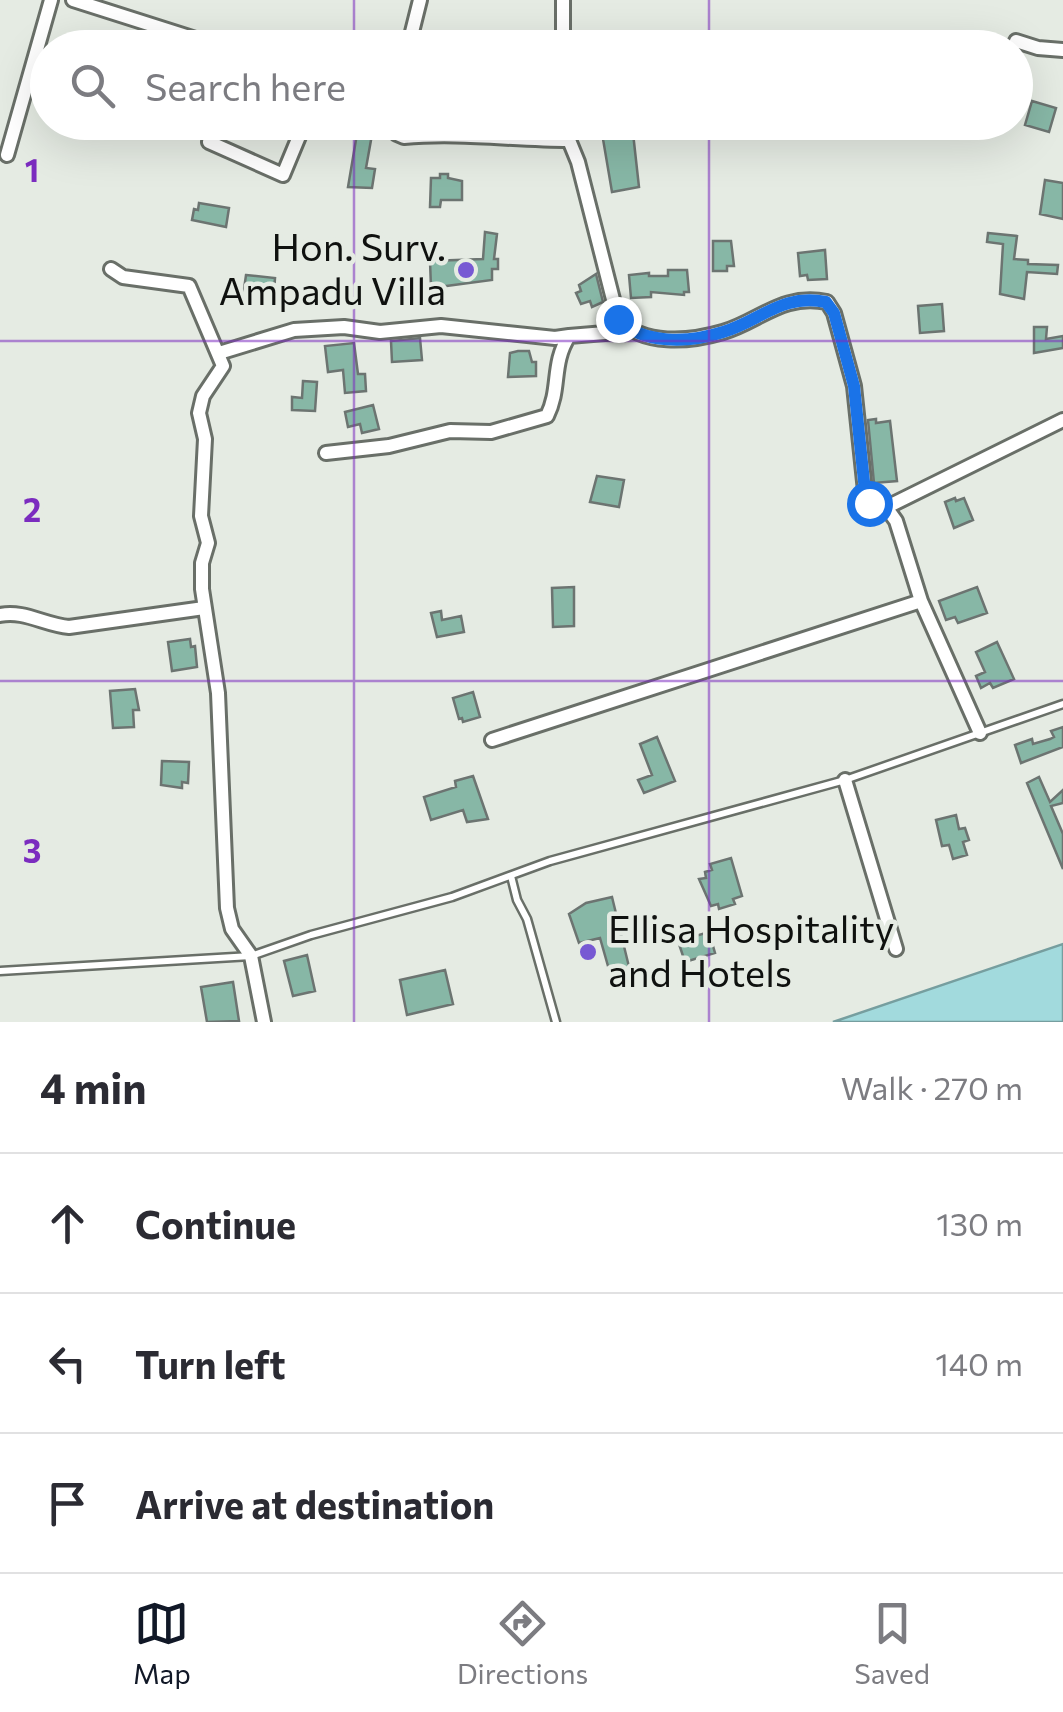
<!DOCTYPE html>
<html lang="en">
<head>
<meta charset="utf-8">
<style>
	body { margin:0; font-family:Commissioner,sans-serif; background:#f2f2f3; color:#2b2b33 }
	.stop { position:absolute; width:30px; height:30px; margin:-22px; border:8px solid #1a73e8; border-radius:50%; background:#fff }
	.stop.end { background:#1a73e8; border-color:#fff; box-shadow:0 2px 10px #0008 }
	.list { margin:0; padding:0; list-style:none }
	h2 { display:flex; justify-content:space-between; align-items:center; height:130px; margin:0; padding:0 40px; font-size:42px }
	h2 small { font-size:32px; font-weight:400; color:#7c7c81 }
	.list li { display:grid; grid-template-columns:65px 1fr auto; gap:30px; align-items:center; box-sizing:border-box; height:140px; padding:0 40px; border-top:2px solid #e1e1e2 }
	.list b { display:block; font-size:38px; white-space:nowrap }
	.list em { font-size:32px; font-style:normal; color:#7c7c81 }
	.icon { flex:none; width:55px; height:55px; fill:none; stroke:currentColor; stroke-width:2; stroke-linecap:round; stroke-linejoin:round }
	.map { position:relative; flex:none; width:1063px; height:1022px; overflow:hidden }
	.search { position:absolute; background:#fff; box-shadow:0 10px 40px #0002; left:30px; right:30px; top:30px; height:110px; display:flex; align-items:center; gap:25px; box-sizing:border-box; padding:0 35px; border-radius:55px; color:#7c7c81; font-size:38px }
	.sheet { height:550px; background:#fff }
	nav { display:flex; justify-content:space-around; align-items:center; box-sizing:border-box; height:140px; border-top:2px solid #e1e1e2; background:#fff; font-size:28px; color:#7c7c81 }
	nav a { display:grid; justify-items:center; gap:5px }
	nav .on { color:#111827 }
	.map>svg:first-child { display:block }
</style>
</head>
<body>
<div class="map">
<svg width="1063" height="1022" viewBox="0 0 1063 1022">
	<rect width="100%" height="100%" fill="#e5ebe3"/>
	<path fill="#a2dadd" stroke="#769e9f" stroke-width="2.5" d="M1063,944v78h-230z"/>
	<path fill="#87b7a6" stroke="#6c7471" stroke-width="2.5" d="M1032,101l24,7 -7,24 -24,-7z
		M359,122h25l2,9 -13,-2 -7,39 9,1 -3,19 -24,-1z
		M633,133l6,54 -27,5 -9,-53z
		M440,174h8v4l14,3v19h-21l-1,7h-10l1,-29h9z
		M1045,180l18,3v36l-23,-5z
		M199,203l30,5 -3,19 -34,-7 2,-11 4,1z
		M485,232l12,2 -3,25h4v10h-6v11l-61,8 -1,-27 53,-2z
		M988,233l29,3 -3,23 14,1v4l30,1 -1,9 -30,-2 -3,27 -24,-5 3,-50 -16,-2z
		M713,241h18l3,25h-7v5h-14z
		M825,250l2,29 -19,1 -1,-5 -7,1 -2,-23z
		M668,270h19l2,22h-5v3l-33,-3v5l-20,1 -2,-23 20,-2v3h19z
		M596,274l7,28 -11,5 -2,-6 -9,3 -5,-11 5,-2 -2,-6z
		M246,275l29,3 -2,27 -31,-2z
		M942,304l2,27 -24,2 -2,-27z
		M1034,327h13l-1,12 17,-3v12l-29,5z
		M420,338l2,22 -30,2 -1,-21z
		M354,343l4,31h7l1,17 -21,2 -2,-23 -15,2 -3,-26z
		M518,351h11l3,11h4v14l-28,1 2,-24z
		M303,381l14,1 -2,29 -23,-1v-13l10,1z
		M373,405l6,24 -17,4 -2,-9 -12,3 -3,-15z
		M876,419v4l14,-2 7,60 -23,2 -6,-63z
		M597,476l27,4 -5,27 -29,-5z
		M955,498l1,3 8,-3 9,22 -19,8 -9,-26z
		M574,587v39l-21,1 -1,-39z
		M977,587l10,26 -29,10 -3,-6 -9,3 -7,-19z
		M441,611l1,9 19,-4 3,16 -27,5 -6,-24z
		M190,639l1,8 4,-1 2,21 -25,4 -4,-29z
		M997,642l17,37 -21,9 -3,-5 -9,5 -5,-12 9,-4 -9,-20z
		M135,689l4,21h-6l1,17 -21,1 -3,-37z
		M473,692l7,25 -17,5 -1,-4 -3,1 -6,-21z
		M1063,727v20l-42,16 -6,-18 17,-6 1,5 17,-5 4,-2 -3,-6z
		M657,737l18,44 -31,12 -6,-13 14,-5 -12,-31z
		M162,761l27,1 -1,21 -6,-1v6l-21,-3z
		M473,776l15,43 -21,3 -4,-12 -32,10 -7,-23 32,-10 -1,-6z
		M1039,777l11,25 13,-12v13l-12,3 12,28v35l-36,-86z
		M956,815l3,14 6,-1 4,12 -6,2 4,13 -14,4 -4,-14 -7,1 -6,-26z
		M731,858l11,38 -9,3 2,5 -16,5 -1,-5 -7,2 -12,-27 7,-1 -1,-6 7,-2 -2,-6z
		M612,897l19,78 -19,5 -12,-42 -21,5 -10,-29 17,-11z
		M709,932l6,21 -30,9 -7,-21z
		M307,955l8,36 -22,5 -9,-35z
		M445,970l8,34 -46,11 -7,-35z
		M233,982l6,39 -32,1 -6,-35z"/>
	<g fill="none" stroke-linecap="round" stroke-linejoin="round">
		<defs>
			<path id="service" d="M511,876l6,24 10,19 29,103
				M0,971l251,-15 60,-21 141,-38 98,-36 295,-81 218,-76"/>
			<path id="minor" d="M73,0l151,48
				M563,0v48
				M1016,41l22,7 25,2
				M408,48l12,-48
				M394,122l3,12 7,3c56,-5 110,3 165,3
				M567,122l2,18 9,22 40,157c25,27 71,23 105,13 37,-11 59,-39 104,-30l7,11 20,73 11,105 4,12 22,11 5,7 25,80 59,132
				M209,142l74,33 22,-53
				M7,155l44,-155
				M111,269l12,8 66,9 34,80 -20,30 -4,17 6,26 -4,77 7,27 -6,20v26l16,104 9,215 5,21 19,27 13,66
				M219,353l75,-23 50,-3 36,5 61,-6 114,12 14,-2
				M326,453l63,-7 61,-15 41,1 56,-16c14,-28 4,-52 22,-80l60,-5
				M883,509l180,-89
				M0,615c24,-5 45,10 69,12l135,-19
				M492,740l429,-139
				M845,780l51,169"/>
		</defs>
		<use href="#service" stroke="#696f68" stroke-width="11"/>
		<use href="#minor" stroke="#696f68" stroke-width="18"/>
		<use href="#service" stroke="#fff" stroke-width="6"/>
		<use href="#minor" stroke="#fff" stroke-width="12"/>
	</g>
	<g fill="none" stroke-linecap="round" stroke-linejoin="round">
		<path stroke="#1a73e8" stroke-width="12" d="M618,319c25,26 71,24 105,13 37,-11 59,-39 103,-30l8,11 20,73 11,105 4,12"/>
	</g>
	<path fill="none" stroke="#7b2cbf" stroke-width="2.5" stroke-opacity="0.55" d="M354,0v48M709,0v48M354,122v900M709,122v900M0,341h1063M0,681h1063"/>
	<g fill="#7759d3" stroke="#e5ebe3" stroke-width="4">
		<circle cx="466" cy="270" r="10"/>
		<circle cx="588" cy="952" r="10"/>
	</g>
	<g text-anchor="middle" stroke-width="9" stroke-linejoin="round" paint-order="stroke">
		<g font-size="38" fill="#0f110f" stroke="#e5ebe3" text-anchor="end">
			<text x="446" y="261">Hon. Surv.<tspan x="446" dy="44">Ampadu Villa</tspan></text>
			<text x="608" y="943" text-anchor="start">Ellisa Hospitality<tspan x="608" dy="44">and Hotels</tspan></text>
		</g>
	</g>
	<g font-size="32" text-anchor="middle" font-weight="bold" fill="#7b2cbf" stroke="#e5ebe3" stroke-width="9" stroke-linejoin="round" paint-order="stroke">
		<text x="32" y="182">1</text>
		<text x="32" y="522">2</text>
		<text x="32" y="863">3</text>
	</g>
</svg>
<div class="stop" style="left:869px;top:503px"></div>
<div class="stop end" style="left:618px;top:319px"></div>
<div class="search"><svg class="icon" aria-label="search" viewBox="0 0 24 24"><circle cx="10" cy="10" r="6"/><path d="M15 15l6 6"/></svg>Search here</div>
</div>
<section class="sheet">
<h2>4 min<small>Walk · 270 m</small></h2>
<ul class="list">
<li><svg class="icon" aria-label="ahead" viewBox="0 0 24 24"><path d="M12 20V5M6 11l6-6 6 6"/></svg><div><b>Continue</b></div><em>130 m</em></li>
<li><svg class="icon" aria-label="left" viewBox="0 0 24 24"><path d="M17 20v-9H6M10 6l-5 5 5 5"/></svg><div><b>Turn left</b></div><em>140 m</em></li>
<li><svg class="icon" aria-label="arrive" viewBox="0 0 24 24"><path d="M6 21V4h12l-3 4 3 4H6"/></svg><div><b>Arrive at destination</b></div></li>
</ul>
</section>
<nav>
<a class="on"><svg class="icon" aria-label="map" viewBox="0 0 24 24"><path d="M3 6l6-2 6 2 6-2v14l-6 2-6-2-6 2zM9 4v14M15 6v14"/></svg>Map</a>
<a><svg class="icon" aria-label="directions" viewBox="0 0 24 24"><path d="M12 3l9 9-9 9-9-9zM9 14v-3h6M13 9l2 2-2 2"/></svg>Directions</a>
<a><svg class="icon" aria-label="saved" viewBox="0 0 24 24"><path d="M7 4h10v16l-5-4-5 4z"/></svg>Saved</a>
</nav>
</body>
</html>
